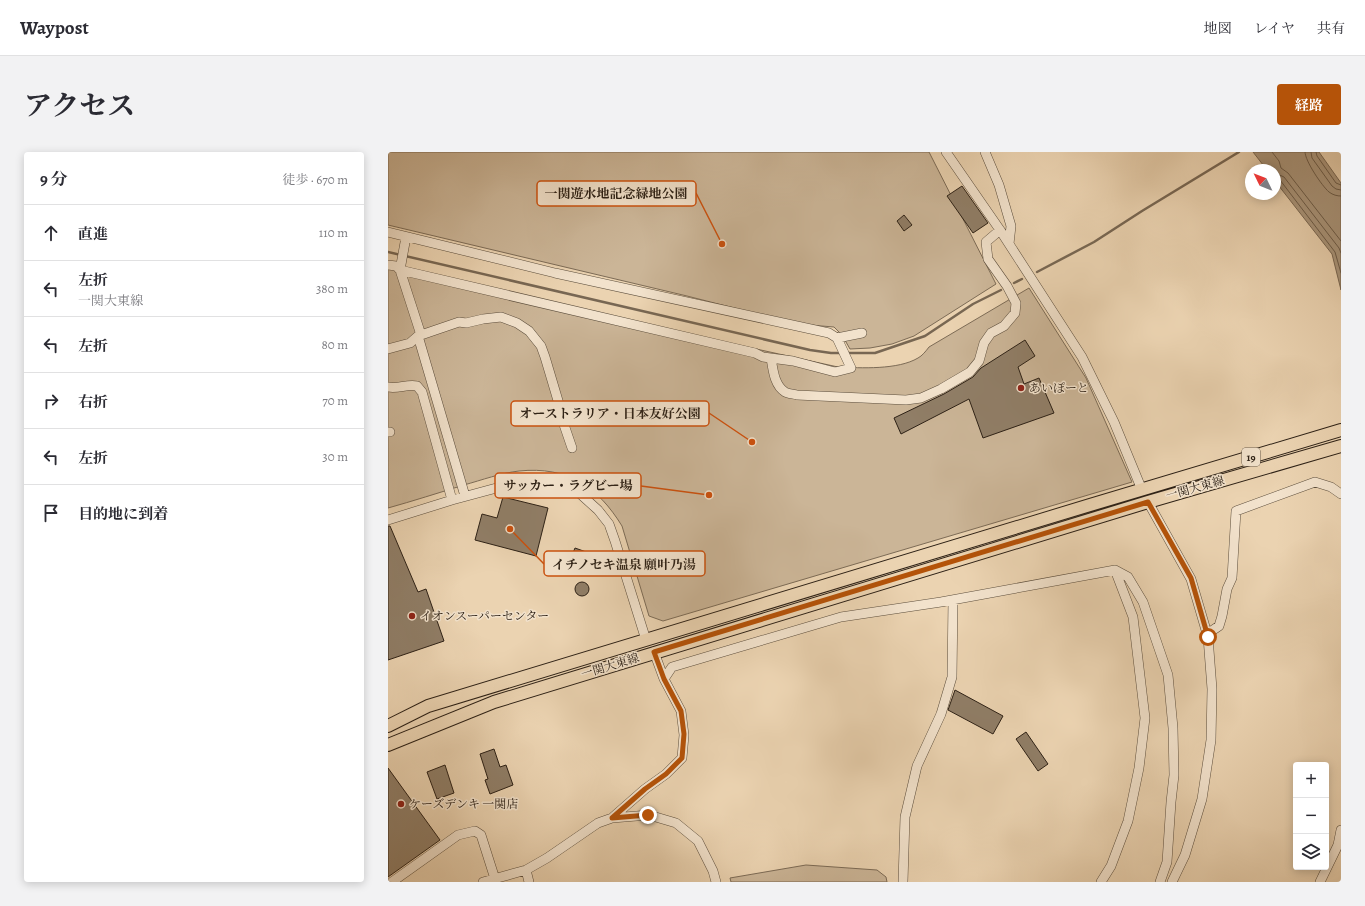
<!DOCTYPE html>
<html lang="ja">
<head>
<meta charset="utf-8">
<style>
	body { margin:0; font-family:Alegreya,"Noto Serif JP",serif; background:#f2f2f3; color:#2b2b33 }
	.controls { position:absolute; right:12px; bottom:12px; display:grid; overflow:hidden; border-radius:4px; box-shadow:0 2px 10px #0003 }
	.controls button { width:36px; height:36px; display:grid; place-items:center; padding:0; border:0; border-bottom:1px solid #e1e1e2; background:#fff; color:#2b2b33; font:20px sans-serif }
	.compass { position:absolute; left:857px; top:12px; width:36px; height:36px; border-radius:50%; background:#fff; box-shadow:0 2px 10px #0003; rotate:313deg }
	.stop { position:absolute; width:12px; height:12px; margin:-9px; border:3px solid #b45309; border-radius:50%; background:#fff }
	.stop.end { background:#b45309; border-color:#fff; box-shadow:0 1px 4px #0008 }
	.list { margin:0; padding:0; list-style:none }
	h2 { display:flex; justify-content:space-between; align-items:center; height:52px; margin:0; padding:0 16px; font-size:17px }
	h2 small { font-size:13px; font-weight:400; color:#7c7c81 }
	.list li { display:grid; grid-template-columns:26px 1fr auto; gap:12px; align-items:center; box-sizing:border-box; height:56px; padding:0 16px; border-top:1px solid #e1e1e2 }
	.list b { display:block; font-size:15px; white-space:nowrap }
	.list p { margin:0; font-size:13px; white-space:nowrap; color:#7c7c81 }
	.list em { font-size:13px; font-style:normal; color:#7c7c81 }
	.icon { flex:none; width:22px; height:22px; fill:none; stroke:currentColor; stroke-width:2; stroke-linecap:round; stroke-linejoin:round }
	.map { position:relative; flex:none; width:953px; height:730px; overflow:hidden; border-radius:4px }
	header { display:flex; align-items:center; gap:24px; box-sizing:border-box; height:56px; padding:0 20px; background:#fff; border-bottom:1px solid #e1e1e2 }
	header strong { font-size:19px }
	nav { display:flex; gap:22px; margin-inline-start:auto; font-size:14px }
	.intro { display:flex; align-items:center; justify-content:space-between; box-sizing:border-box; height:96px; padding:0 24px }
	h1 { margin:0; font-size:28px }
	.button { padding:10px 18px; border-radius:4px; background:#b45309; color:#fff; font-size:14px; font-weight:700 }
	main { display:flex; gap:24px; padding:0 24px }
	aside { flex:1; background:#fff; border-radius:4px; box-shadow:0 2px 10px #0003 }
	.map>svg:first-child { display:block }
</style>
</head>
<body>
<header>
<strong>Waypost</strong>
<nav><a>地図</a><a>レイヤ</a><a>共有</a></nav>
</header>
<div class="intro"><h1>アクセス</h1><a class="button">経路</a></div>
<main>
<aside>
<h2>9 分<small>徒歩 · 670 m</small></h2>
<ul class="list">
<li><svg class="icon" aria-label="ahead" viewBox="0 0 24 24"><path d="M12 20V5M6 11l6-6 6 6"/></svg><div><b>直進</b></div><em>110 m</em></li>
<li><svg class="icon" aria-label="left" viewBox="0 0 24 24"><path d="M17 20v-9H6M10 6l-5 5 5 5"/></svg><div><b>左折</b><p>一関大東線</p></div><em>380 m</em></li>
<li><svg class="icon" aria-label="left" viewBox="0 0 24 24"><path d="M17 20v-9H6M10 6l-5 5 5 5"/></svg><div><b>左折</b></div><em>80 m</em></li>
<li><svg class="icon" aria-label="right" viewBox="0 0 24 24"><path d="M7 20v-9h11M14 6l5 5-5 5"/></svg><div><b>右折</b></div><em>70 m</em></li>
<li><svg class="icon" aria-label="left" viewBox="0 0 24 24"><path d="M17 20v-9H6M10 6l-5 5 5 5"/></svg><div><b>左折</b></div><em>30 m</em></li>
<li><svg class="icon" aria-label="arrive" viewBox="0 0 24 24"><path d="M6 21V4h12l-3 4 3 4H6"/></svg><div><b>目的地に到着</b></div></li>
</ul>
</aside>
<div class="map">
<svg width="953" height="730" viewBox="0 0 953 730">
	<rect width="100%" height="100%" fill="#ebd3b1"/>
	<filter id="stains"><feTurbulence type="fractalNoise" baseFrequency=".005" numOctaves="4"/><feColorMatrix values="0 0 0 0 .2 0 0 0 0 .09 0 0 0 0 .02 0 0 0 .5 -.17"/></filter>
	<radialGradient id="worn" r=".72"><stop offset=".6" stop-color="#630" stop-opacity="0"/><stop offset="1" stop-color="#630" stop-opacity=".3"/></radialGradient>
	<path fill="#cbb597" stroke="#7c6b56" d="M0,0h541l67,132 -82,52 -22,8 -22,4 -20,1 -8,-14 -8,-8 -37,-3 -110,-28 -299,-71z
		M0,116l450,99c23,1 60,3 80,-9 4,-2 8,-7 11,-11l100,-59 57,90 46,104 -469,139 -14,-5 -27,-90c-24,-39 -54,-60 -103,-55 -18,2 -37,9 -55,14 -26,8 -51,16 -76,23z
		M418,713l71,5 9,7 1,5h-156l-1,-4z"/>
	<path fill="#aa967c" stroke="#786753" d="M865,0h66l22,31v107l-9,-36 -57,-73v-11h-8z"/>
	<g fill="none" stroke-linecap="round" stroke-linejoin="round">
		<path stroke="#6c5c49" stroke-width="1" d="M884,0l7,9 2,7 7,5 53,68
			M917,0c0,9 17,34 24,40 4,3 8,4 12,4
			M923,0l1,6 20,28 4,3 5,1
			M928,0l1,4 19,27 5,2
			M887,21l9,4 55,71 2,5
			M887,27l5,1 55,72 6,21"/>
		<path stroke="#786753" stroke-width="2.5" d="M0,100l422,98 21,3h11
			M649,120l57,-30 48,-31 97,-59
			M626,131l8,-4
			M459,201h28l50,-17 48,-32 28,-14"/>
	</g>
	<path fill="#907e67" stroke="#2d2116" d="M574,34l26,37 -15,10 -26,-37z
		M516,63l8,10 -8,6 -7,-10z
		M637,188l10,16 -17,11 6,17 15,-6 15,35 -71,25 -14,-39 -68,35 -7,-16 50,-24 29,-17 8,-9z
		M115,345l45,11 -12,48 -61,-16 7,-26 15,4z
		M0,374h2l28,66 8,-3 18,52 -56,19z
		M187,396l28,10 -4,13 -29,-11z
		M187 437a7 7 0 1 1 14 0a7 7 0 1 1-14 0Z
		M567,538l48,26 -10,18 -45,-24z
		M638,580l22,32 -10,7 -22,-32z
		M106,597l6,18 6,-2 7,20 -23,9 -5,-14 3,-1 -8,-25z
		M57,613l9,28 -17,6 -10,-27z
		M0,616l52,72 -52,37z"/>
	<g fill="none" stroke-linecap="round" stroke-linejoin="round">
		<defs>
			<path id="minor" d="M558,0l54,78 82,127 32,65 28,68
				M597,0l14,33 12,41 -2,18
				M0,80l167,41 274,60 8,5 14,30 -16,4 -42,-11 -30,-4 -8,-4 -355,-83 -4,-4 -8,-1
				M18,85l-6,33 21,65 38,-13 7,1 17,-4 18,-2 16,6 12,8 12,15 4,11 14,47 1,9 12,35
				M449,186l25,-5
				M0,197l22,-6 8,-7 47,160
				M383,206c2,11 3,27 14,34 3,2 9,2 12,3l109,5 15,-2 20,-9 29,-17 9,-11 5,-18 7,-10 13,-7 11,-13 1,-10 -9,-17 -19,-27 -2,-17 14,-12
				M0,235c10,2 19,-3 29,-1l5,6 30,108
				M0,280h2
				M760,350l43,77 17,58 4,52 -1,51 -9,59 -17,56 -13,27
				M0,368l64,-20 59,-16 19,-3 23,2 24,8 21,19 11,14 6,17 31,99
				M727,418l13,7 15,25 25,73 5,53 1,47 -3,27 -4,60 -7,20
				M819,482l12,-8 3,-10 5,-27 5,-11 4,-67 79,-29 16,5 10,7
				M266,500l10,27 8,-12 169,-50 100,-15 174,-32 18,47 12,101 -6,50 -11,53 -17,45 -10,16
				M224,666l33,-29 21,-15 16,-16 2,-23 -3,-24 -17,-32
				M138,718l3,12
				M4,730l66,-47 17,-4 6,4 14,44
				M95,730l43,-12 21,-12 51,-35 14,-5 37,-3 27,8 22,18 15,30 3,11
				M515,730l2,-65 12,-51 24,-52 11,-37 1,-77
				M932,730l18,-37 3,-15"/>
			<path id="major" d="M0,574l40,-20 662,-201 251,-75
				M0,593l106,-43 654,-200 193,-56"/>
		</defs>
		<use href="#minor" stroke="#5c4e3d" stroke-width="10"/>
		<use href="#major" stroke="#2d2116" stroke-width="14"/>
		<use href="#minor" stroke="#f2e2cc" stroke-width="9"/>
		<use href="#major" stroke="#ebd3b1" stroke-width="12"/>
	</g>
	<g fill="none" stroke-linecap="round" stroke-linejoin="round">
		<path stroke="#b45309" stroke-width="5" d="M260,663l-36,3 33,-29 21,-15 16,-16 2,-24 -3,-23 -17,-32 -10,-27 494,-150 43,76 17,59"/>
	</g>
	<g fill="#8f2418" stroke="#f2e2cc" stroke-width="1.5">
		<circle cx="633" cy="236" r="4"/>
		<circle cx="24" cy="464" r="4"/>
		<circle cx="13" cy="652" r="4"/>
	</g>
	<g text-anchor="middle" stroke-width="3" stroke-linejoin="round" paint-order="stroke">
		<rect fill="#f2e2cc" stroke="#685b4d" stroke-width="1" x="854" y="296" width="18" height="18" rx="3"/>
		<g font-size="11" font-weight="bold" fill="#2d2116">
			<text x="863" y="309">19</text>
		</g>
		<g font-size="12" fill="#2d2116" stroke="#f2e2cc" text-anchor="start">
			<text x="641" y="240">あいぽーと</text>
			<text x="32" y="468">イオンスーパーセンター</text>
			<text x="21" y="656">ケーズデンキ 一関店</text>
		</g>
		<g font-size="12" fill="#2d2116" stroke="#f2e2cc">
			<text transform="translate(807 336) rotate(-16)" y="4">一関大東線</text>
			<text transform="translate(222 514) rotate(-17)" y="4">一関大東線</text>
		</g>
	</g>
	<path fill="none" stroke="#cc510e" stroke-width="1.5" d="M334 92L308 41M364 290L321 261M321 343L253 334M122 377L156 412"/>
	<g fill="#cc510e" stroke="#f2e2cc" stroke-width="1.5">
		<circle cx="334" cy="92" r="4"/>
		<circle cx="364" cy="290" r="4"/>
		<circle cx="321" cy="343" r="4"/>
		<circle cx="122" cy="377" r="4"/>
	</g>
	<g fill="#f2e2cc" stroke="#cc510e" stroke-width="1.5">
		<rect x="149" y="29" width="159" height="25" rx="4"/>
		<rect x="123" y="249" width="198" height="25" rx="4"/>
		<rect x="107" y="321" width="146" height="25" rx="4"/>
		<rect x="156" y="399" width="161" height="25" rx="4"/>
	</g>
	<g font-size="13" text-anchor="middle" font-weight="bold" fill="#2d2116">
		<text x="228" y="46">一関遊水地記念緑地公園</text>
		<text x="222" y="266">オーストラリア・日本友好公園</text>
		<text x="180" y="338">サッカー・ラグビー場</text>
		<text x="236" y="417">イチノセキ温泉 願叶乃湯</text>
	</g>
	<rect width="100%" height="100%" filter="url(#stains)"/>
	<rect width="100%" height="100%" fill="url(#worn)"/>
</svg>
<div class="controls">
<button>+</button>
<button>−</button>
<button><svg class="icon" aria-label="layers" viewBox="0 0 24 24"><path d="M12 4l9 5-9 5-9-5zM3 14l9 5 9-5"/></svg></button>
</div>
<svg class="compass" viewBox="-18 -18 36 36"><path d="M0-13l5 13h-10z" fill="#e53935"/><path d="M0 13l5-13h-10z" fill="#7c7c81"/></svg>
<div class="stop" style="left:820px;top:485px"></div>
<div class="stop end" style="left:260px;top:663px"></div>
</div>
</main>
</body>
</html>
